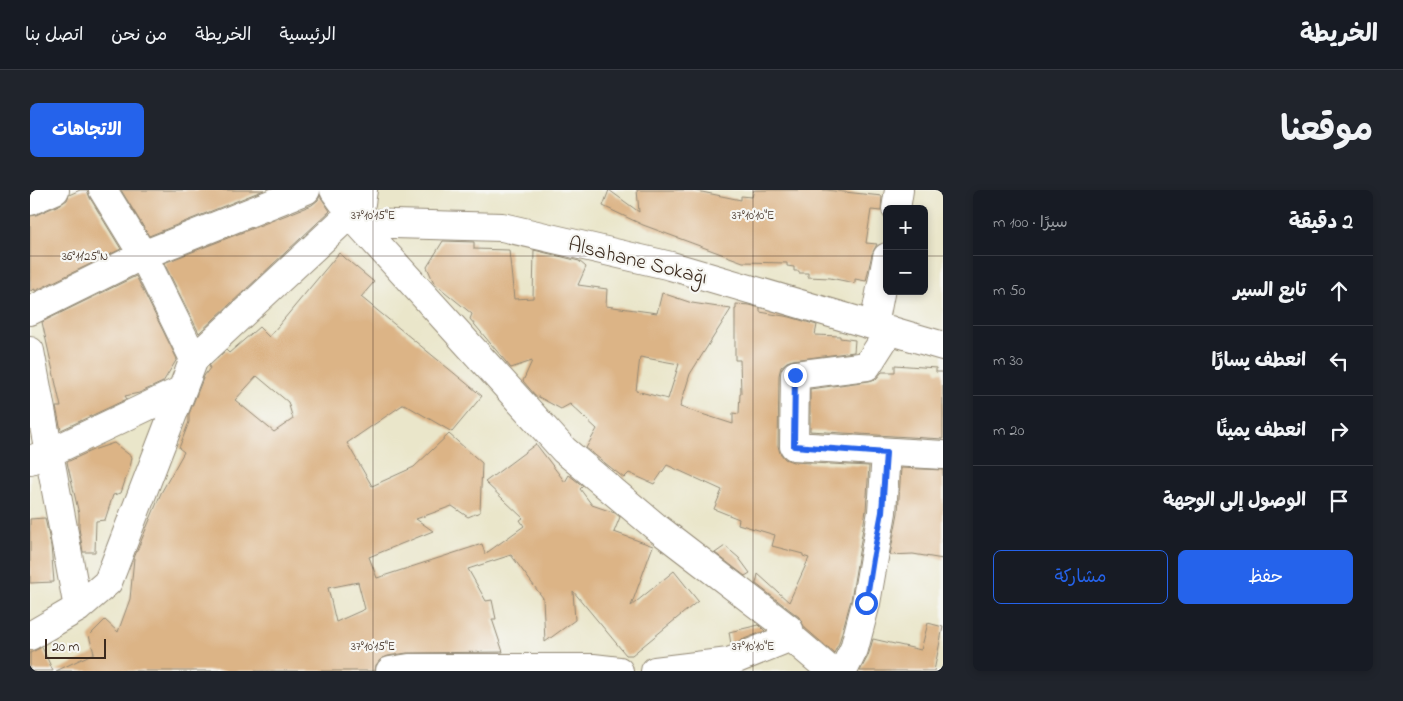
<!DOCTYPE html>
<html lang="ar">
<head>
<meta charset="utf-8">
<style>
	body { margin:0; font-family:"Indie Flower","Playpen Sans Arabic",sans-serif; background:#20242c; color:#f1f3f6; direction:rtl }
	.controls { position:absolute; right:15px; top:15px; display:grid; overflow:hidden; border-radius:8px; box-shadow:0 2px 8px #0003 }
	.controls button { width:45px; height:45px; display:grid; place-items:center; padding:0; border:0; border-bottom:1px solid #363941; background:#171b24; color:#f1f3f6; font:25px sans-serif }
	.scale { position:absolute; left:15px; bottom:12px; width:61px; box-sizing:border-box; padding-left:5px; border:2px solid #3b2a1e; border-top:0; font-size:14px; line-height:18px; white-space:nowrap; color:#3b2a1e; -webkit-text-stroke:4px #f6f6f2; paint-order:stroke }
	.stop { position:absolute; width:15px; height:15px; margin:-11px; border:4px solid #2563eb; border-radius:50%; background:#fff }
	.stop.end { background:#2563eb; border-color:#fff; box-shadow:0 1px 5px #0008 }
	.list { margin:0; padding:0; list-style:none }
	h2 { display:flex; justify-content:space-between; align-items:center; height:65px; margin:0; padding:0 20px; font-size:21px }
	h2 small { font-size:16px; font-weight:400; color:#9ea1a6 }
	.list li { display:grid; grid-template-columns:32px 1fr auto; gap:15px; align-items:center; box-sizing:border-box; height:70px; padding:0 20px; border-top:1px solid #363941 }
	.list b { display:block; font-size:19px; white-space:nowrap }
	.list em { font-size:16px; font-style:normal; color:#9ea1a6 }
	.actions { display:flex; gap:10px; padding:15px 20px }
	.actions a { flex:1; padding:11px 0; border:1px solid #2563eb; border-radius:8px; text-align:center; font-size:18px; color:#2563eb }
	.actions .main { background:#2563eb; color:#fff }
	.icon { flex:none; width:28px; height:28px; fill:none; stroke:currentColor; stroke-width:2; stroke-linecap:round; stroke-linejoin:round }
	.map { position:relative; flex:none; width:913px; height:481px; overflow:hidden; direction:ltr; border-radius:8px }
	header { display:flex; align-items:center; gap:30px; box-sizing:border-box; height:70px; padding:0 25px; background:#171b24; border-bottom:1px solid #363941 }
	header strong { font-size:24px }
	nav { display:flex; gap:28px; margin-inline-start:auto; font-size:18px }
	.intro { display:flex; align-items:center; justify-content:space-between; box-sizing:border-box; height:120px; padding:0 30px }
	h1 { margin:0; font-size:35px }
	.button { padding:12px 22px; border-radius:8px; background:#2563eb; color:#fff; font-size:18px; font-weight:700 }
	main { display:flex; gap:30px; padding:0 30px }
	aside { flex:1; background:#171b24; border-radius:8px; box-shadow:0 2px 8px #0003 }
	.map>svg:first-child { display:block }
</style>
</head>
<body>
<header>
<strong>الخريطة</strong>
<nav><a>الرئيسية</a><a>الخريطة</a><a>من نحن</a><a>اتصل بنا</a></nav>
</header>
<div class="intro"><h1>موقعنا</h1><a class="button">الاتجاهات</a></div>
<main>
<aside>
<h2>2 دقيقة<small>سيرًا · 100 m</small></h2>
<ul class="list">
<li><svg class="icon" aria-label="ahead" viewBox="0 0 24 24"><path d="M12 20V5M6 11l6-6 6 6"/></svg><div><b>تابع السير</b></div><em>50 m</em></li>
<li><svg class="icon" aria-label="left" viewBox="0 0 24 24"><path d="M17 20v-9H6M10 6l-5 5 5 5"/></svg><div><b>انعطف يسارًا</b></div><em>30 m</em></li>
<li><svg class="icon" aria-label="right" viewBox="0 0 24 24"><path d="M7 20v-9h11M14 6l5 5-5 5"/></svg><div><b>انعطف يمينًا</b></div><em>20 m</em></li>
<li><svg class="icon" aria-label="arrive" viewBox="0 0 24 24"><path d="M6 21V4h12l-3 4 3 4H6"/></svg><div><b>الوصول إلى الوجهة</b></div></li>
</ul>
<div class="actions"><a class="main">حفظ</a><a>مشاركة</a></div>
</aside>
<div class="map">
<svg width="913" height="481" viewBox="0 0 913 481">
	<rect width="100%" height="100%" fill="#f6f6f2"/>
	<filter id="ink" filterUnits="userSpaceOnUse"><feTurbulence type="fractalNoise" baseFrequency=".02" numOctaves="2"/><feDisplacementMap in="SourceGraphic" scale="10" xChannelSelector="R" yChannelSelector="G"/><feConvolveMatrix kernelMatrix="1 2 1 2 8 2 1 2 1" color-interpolation-filters="sRGB"/></filter>
	<filter id="wash" filterUnits="userSpaceOnUse"><feTurbulence type="fractalNoise" baseFrequency=".0096" numOctaves="4" result="noise"/><feDisplacementMap in="SourceGraphic" scale="20" xChannelSelector="R" yChannelSelector="G"/><feGaussianBlur stdDeviation="1.12" result="paint"/><feColorMatrix in="noise" values="0 0 0 0 0 0 0 0 0 0 0 0 0 0 0 0 0 1.4 0 .05"/><feComposite in="paint" operator="in"/></filter>
	<g filter="url(#wash)">
		<rect width="100%" height="100%" fill="#eae6ca"/>
		<g id="blocks">
			<path fill="#dcb486" fill-rule="evenodd" d="M50,0h7l3,8 31,51 -86,42v-2l-5,2v-75l6,-1 25,-11 6,-4 2,-5z
				M91,0h143l-115,46z
				M579,0l30,22 -2,-22h55l49,10v-4l11,1 2,-7h72l56,6 -1,15 -10,-1 -5,33 11,1 -5,10 -6,27 -11,-2v4l-25,-5 -22,-1v-4h-9v-2h-5v-4l-7,-1v-3l-44,-1 -100,-37 -40,-19z
				M290,6l10,15 -131,122 -35,-70 148,-58 6,-5z
				M413,51l31,1v7l35,1 5,49 19,-1 1,-48 45,11 7,6 -8,18 29,4 -1,17 51,7 5,-20 30,10 39,6 -41,65 -10,33 53,17v-11l6,1 1,-21h1l-1,-33h-5v-51h1v-5l14,1 10,3v4l30,5 27,8 -2,10 25,1v2l15,2 -1,12 -61,8 -6,2 -6,5 -2,8 -1,71 2,7 5,6 8,3 76,4 -3,44 -15,90 -12,43 -5,10 -29,-25 -6,-11 -43,-33 2,-10 31,28 20,-44 -6,-2v-2l-31,-8 3,-11 -37,-11 1,-5 -25,-10 8,-19 -55,-25 -13,19 -25,-11 -5,5 -38,-30 11,-19 -27,-25 -9,5 -26,-14 -12,-14 9,-20 -21,7 -41,-49 2,-5 -38,-31 -7,-16zM610,167l39,7 -11,35 -32,-8z
				M309,63l35,29 -13,15 121,99 -30,36 -48,-28 -57,39 25,43 42,-19 35,-33 33,29 -2,49 -12,5 -16,-11 -36,13 17,12 -64,26 8,21 105,-34 3,10 39,-28 -4,-6 3,-2 -38,-36 51,-38 29,38 4,-7 14,11 -3,3 12,16 23,8 5,4 -6,15 39,14 -22,60 43,-35 24,30 -66,54h-6l-53,-64 2,29 -30,22 -2,-44 -32,-43 -43,14 18,32 6,-1 4,19h-4l11,33 -96,1 -19,3 -7,3 -5,6 -1,6h-319l38,-18 -5,-17 16,-16 13,12 12,-33 4,-41 27,-65 23,-41 -5,-4 10,-26v-8l15,-38 6,-8 -1,-2 17,-16 3,3 30,-26 10,10zM227,186l31,26 5,17 -19,13 -39,-32zM328,392l7,27 -29,13 -8,-34z
				M106,86l41,83 -14,23 -24,11 -14,3 2,3 -66,31 -5,-23h5l-19,-85z
				M865,175l41,3v4h7v67l-133,-8v-42l59,-8 7,-2 6,-7h13z
				M84,253l18,14 -1,6 -10,30 -8,2 -8,25 -9,1 -1,31h-12l-4,-24v-14l-12,-52 26,-12z
				M871,278l42,2v89l-30,-5 -23,1 8,-42z
				M15,328l6,28 3,36 -24,1v-64z
				M695,356l14,12 11,15 -5,3 -30,-23z
				M898,433l15,4 -9,44h-74l8,-15 5,-17 48,11z
				M729,435l6,6 -34,13 -2,-12z
				M12,457l11,24h-23v-18z"/>
		</g>
	</g>
	<g filter="url(#ink)">
		<use href="#blocks" fill-opacity="0" stroke="#928874" stroke-width="1"/>
		<g fill="none" stroke-linecap="round" stroke-linejoin="round">
			<defs>
				<path id="minor" d="M73,0l40,65 51,104
					M304,0l24,33 206,227 92,77 133,102 2,8 40,34
					M333,0l-5,33 144,4 169,39 272,80
					M0,11l25,-11
					M866,19l3,-19
					M0,121l113,-56 163,-65
					M844,135l13,-68
					M860,140l-23,36 -72,9 -1,71 149,9
					M0,161l48,257
					M0,270l19,-7 133,-63
					M0,446l48,-28 30,-26 86,-223 156,-145
					M360,481l19,-3h184l26,3
					M625,481l74,-9 62,-25
					M813,481l11,-22 12,-46 16,-91 4,-59"/>
			</defs>
			<use href="#minor" stroke="#928874" stroke-width="30"/>
			<use href="#minor" stroke="#fff" stroke-width="28"/>
		</g>
	</g>
	<g fill="none" stroke-linecap="round" stroke-linejoin="round" filter="url(#ink)">
		<path stroke="#2563eb" stroke-width="6" d="M765,185l-1,71 92,7 -4,59 -9,47 -7,44"/>
	</g>
	<path fill="none" stroke="#3b2a1e" stroke-width="1" stroke-opacity="0.45" d="M343,0v481M723,0v481M0,66h857M894,66h19"/>
	<g text-anchor="middle" stroke-width="4.5" stroke-linejoin="round" paint-order="stroke">
		<g font-size="21" fill="#3b2a1e" stroke="#f6f6f2">
			<text transform="translate(608 70) rotate(14)" y="7">Alsahane Sokağı</text>
		</g>
	</g>
	<g font-size="12" text-anchor="middle" fill="#3b2a1e" stroke="#f6f6f2" stroke-width="4.5" stroke-linejoin="round" paint-order="stroke">
		<text x="343" y="29">37°10'15"E</text>
		<text x="723" y="29">37°10'10"E</text>
		<text x="55" y="70">36°11'25"N</text>
		<text x="343" y="460">37°10'15"E</text>
		<text x="723" y="460">37°10'10"E</text>
	</g>
</svg>
<div class="controls">
<button>+</button>
<button>−</button>
</div>
<div class="scale">20 m</div>
<div class="stop" style="left:836px;top:413px"></div>
<div class="stop end" style="left:765px;top:185px"></div>
</div>
</main>
</body>
</html>
